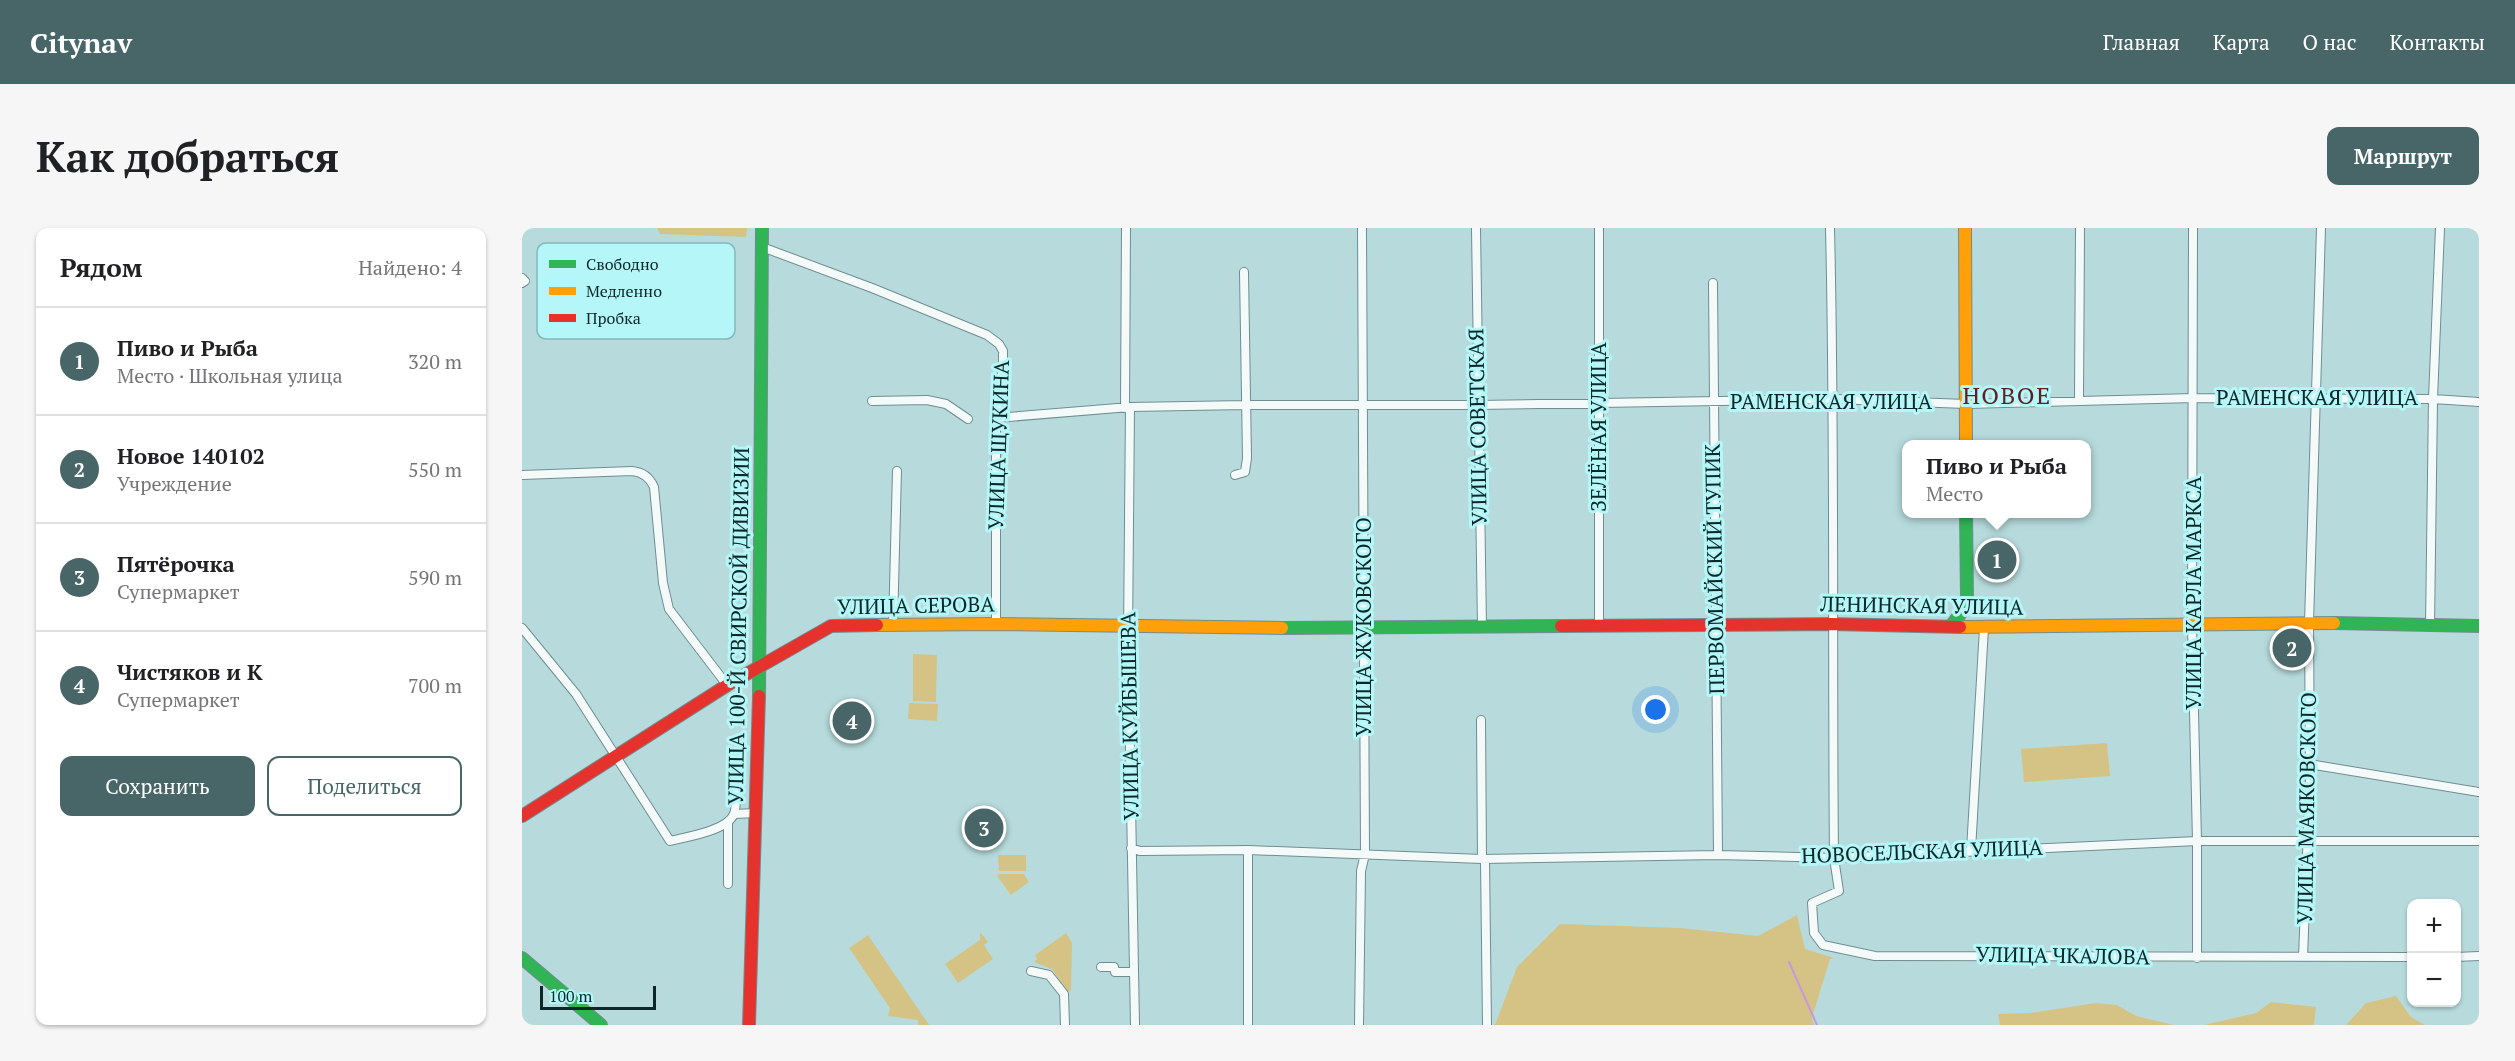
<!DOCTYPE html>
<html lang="ru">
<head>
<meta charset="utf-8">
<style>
	body { margin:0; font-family:"PT Serif",serif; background:#f6f6f6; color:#202124 }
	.controls { position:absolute; right:18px; bottom:18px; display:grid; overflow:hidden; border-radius:12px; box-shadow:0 2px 4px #0004 }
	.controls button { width:54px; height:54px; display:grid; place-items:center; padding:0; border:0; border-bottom:2px solid #e0e0e0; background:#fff; color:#202124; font:30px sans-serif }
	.scale { position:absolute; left:18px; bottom:15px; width:116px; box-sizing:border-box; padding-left:6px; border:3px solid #0c2728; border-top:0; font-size:16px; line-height:21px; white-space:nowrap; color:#0c2728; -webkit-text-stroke:4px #b5f7f9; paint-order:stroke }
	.you { position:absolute; left:1134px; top:482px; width:21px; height:21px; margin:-15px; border:4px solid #fff; border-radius:50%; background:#1a73e8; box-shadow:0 0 0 9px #1a73e833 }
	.badge { display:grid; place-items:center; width:39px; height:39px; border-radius:50%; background:#486667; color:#fff; font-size:20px; font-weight:700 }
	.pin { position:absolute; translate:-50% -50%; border:3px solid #fff; box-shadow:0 2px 6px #0006 }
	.popup { position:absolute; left:1380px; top:212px; width:189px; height:78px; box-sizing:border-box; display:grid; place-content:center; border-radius:12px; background:#fff; filter:drop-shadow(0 2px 4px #0005); font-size:20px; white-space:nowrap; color:#757577 }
	.popup b { font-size:22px; color:#202124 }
	.popup::after { content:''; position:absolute; left:50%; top:100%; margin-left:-12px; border:12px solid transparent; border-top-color:#fff }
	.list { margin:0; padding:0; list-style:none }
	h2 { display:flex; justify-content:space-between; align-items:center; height:78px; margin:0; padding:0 24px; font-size:26px }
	h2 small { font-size:20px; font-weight:400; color:#757577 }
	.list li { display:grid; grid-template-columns:39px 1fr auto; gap:18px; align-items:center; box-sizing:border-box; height:108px; padding:0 24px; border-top:2px solid #e0e0e0 }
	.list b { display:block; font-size:22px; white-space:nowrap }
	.list p { margin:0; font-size:20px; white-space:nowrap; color:#757577 }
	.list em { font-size:20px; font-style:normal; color:#757577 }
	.actions { display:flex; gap:12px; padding:18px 24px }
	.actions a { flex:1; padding:14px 0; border:2px solid #486667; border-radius:12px; text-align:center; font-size:21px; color:#486667 }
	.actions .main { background:#486667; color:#fff }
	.map { position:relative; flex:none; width:1957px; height:797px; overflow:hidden; border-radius:12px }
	header { display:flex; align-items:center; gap:36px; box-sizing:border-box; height:84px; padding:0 30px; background:#486667; color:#fff }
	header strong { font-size:28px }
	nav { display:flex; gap:33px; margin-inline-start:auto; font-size:21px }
	.intro { display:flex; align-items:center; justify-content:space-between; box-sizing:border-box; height:144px; padding:0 36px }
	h1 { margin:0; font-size:42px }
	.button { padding:15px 27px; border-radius:12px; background:#486667; color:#fff; font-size:21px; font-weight:700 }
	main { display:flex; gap:36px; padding:0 36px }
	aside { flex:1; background:#fff; border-radius:12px; box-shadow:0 2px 4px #0004 }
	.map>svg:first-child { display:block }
</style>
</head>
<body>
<header>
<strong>Citynav</strong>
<nav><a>Главная</a><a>Карта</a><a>О нас</a><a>Контакты</a></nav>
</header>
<div class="intro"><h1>Как добраться</h1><a class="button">Маршрут</a></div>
<main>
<aside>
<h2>Рядом<small>Найдено: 4</small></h2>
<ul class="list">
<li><span class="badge">1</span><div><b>Пиво и Рыба</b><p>Место · Школьная улица</p></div><em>320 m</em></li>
<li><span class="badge">2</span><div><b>Новое 140102</b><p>Учреждение</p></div><em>550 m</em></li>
<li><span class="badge">3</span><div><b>Пятёрочка</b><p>Супермаркет</p></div><em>590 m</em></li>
<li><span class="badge">4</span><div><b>Чистяков и К</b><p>Супермаркет</p></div><em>700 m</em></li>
</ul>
<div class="actions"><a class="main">Сохранить</a><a>Поделиться</a></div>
</aside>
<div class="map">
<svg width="1957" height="797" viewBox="0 0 1957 797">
	<rect width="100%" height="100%" fill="#b7dbdd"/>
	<path fill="#d4c385" d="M135,0h90l-1,9 -86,-3z
		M391,426l24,1 -1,47 -23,-1z
		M387,475l29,1 -1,17 -29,-2z
		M1585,515l3,33 -86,6 -3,-33z
		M476,627h28v16h-27z
		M477,646h25l5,8 -18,13 -14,-19z
		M1275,687l8,34 29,9 -4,1 -18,59 2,7h-319l22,-58 43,-43 121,4 77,8z
		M458,704l8,10 -4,3 9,14 -35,24 -13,-19 35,-24z
		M544,705l6,10 -1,47 -3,2 -16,-23 -18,-7 3,-3 -2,-4z
		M346,707l61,90h-11v-5l-30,-4 2,-8 -41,-60z
		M1874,768l15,21 14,8h-79l20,-22z
		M1749,774l45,5 -2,18h-110l52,-12z
		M1574,775l21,2 19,11 38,9h-174l-2,-11 32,-1z"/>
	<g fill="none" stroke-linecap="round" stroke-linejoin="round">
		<path stroke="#c698e0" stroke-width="2" d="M1267,734l28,63"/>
		<defs>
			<path id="street" d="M954,0l6,399
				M1077,0v398
				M1308,0c5,210 2,420 4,630l5,33 -27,12 2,30 9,12 52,11 537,1
				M1671,0l-1,397 5,216v117
				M240,19l110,41 115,47 12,9 4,7v16l-7,51v206
				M0,50l3,3 -3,2
				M1191,55l5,572
				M1557,172l1,-172
				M350,173l55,-1 19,4 22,15
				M608,179l-2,230 7,388
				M603,180l1,-180
				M474,190l134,-11 116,-2h231l357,-6 132,5 228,-6 239,1 46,3
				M0,247l110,-4c11,1 18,7 22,16l9,96 6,26 58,76
				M713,247l10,-3 2,-14 -3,-186
				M371,398l4,-155
				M1908,399l3,-228 7,-171
				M0,400l54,66 94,147c16,-4 57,-10 64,-27 4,-11 2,-39 3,-52
				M959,492l1,139
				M1787,536l170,28
				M212,586l22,-1
				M206,595v61
				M609,620l9,3 108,-1 234,9 236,-4 116,3 363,-17h282
				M1449,622l13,-222
				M963,631l2,166
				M1781,729l7,-179 -1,-155 12,-395
				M1934,729l23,-1
				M579,739h13l1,5h19
				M509,743l18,4 15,19 1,31
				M726,797v-175
				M837,797l2,-154 4,-17 -3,-626"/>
			<path id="fast" d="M1812,395l145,3
				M1429,398l13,-17 3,-11 -1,-84
				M760,400l279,-2
				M237,468l3,-468
				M0,730l79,67"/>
			<path id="slow" d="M1443,0l1,216
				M355,397l119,-1 286,4
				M1438,399l374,-4"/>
			<path id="jam" d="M1039,398l270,-2 129,3
				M0,588l207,-132 102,-58 46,-1
				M227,797l10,-329"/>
		</defs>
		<use href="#street" stroke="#718d8f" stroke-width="10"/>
		<use href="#fast" stroke="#718d8f" stroke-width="14"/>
		<use href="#slow" stroke="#718d8f" stroke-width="14"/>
		<use href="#jam" stroke="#718d8f" stroke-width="14"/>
		<use href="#street" stroke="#f4fafa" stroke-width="8"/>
		<use href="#fast" stroke="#30b455" stroke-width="12"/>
		<use href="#slow" stroke="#ff9f0a" stroke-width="12"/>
		<use href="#jam" stroke="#e5322d" stroke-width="12"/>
	</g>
	<g text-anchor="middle" stroke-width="6" stroke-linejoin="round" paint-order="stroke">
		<g font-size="21" fill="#0c2728" stroke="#b5f7f9">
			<text x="1795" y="177">РАМЕНСКАЯ УЛИЦА</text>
			<text x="1309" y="181">РАМЕНСКАЯ УЛИЦА</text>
			<text transform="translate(956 199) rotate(-91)" y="7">УЛИЦА СОВЕТСКАЯ</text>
			<text transform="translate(1077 199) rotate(-90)" y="7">ЗЕЛЁНАЯ УЛИЦА</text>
			<text transform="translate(477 217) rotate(-88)" y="7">УЛИЦА ЩУКИНА</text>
			<text transform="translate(1193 341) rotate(-91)" y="7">ПЕРВОМАЙСКИЙ ТУПИК</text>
			<text transform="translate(1672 365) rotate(-90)" y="7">УЛИЦА КАРЛА МАРКСА</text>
			<text transform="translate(394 378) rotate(-1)" y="7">УЛИЦА СЕРОВА</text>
			<text transform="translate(1400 378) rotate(1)" y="7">ЛЕНИНСКАЯ УЛИЦА</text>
			<text transform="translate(217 398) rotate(-89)" y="7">УЛИЦА 100-Й СВИРСКОЙ ДИВИЗИИ</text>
			<text transform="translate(842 399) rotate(-90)" y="7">УЛИЦА ЖУКОВСКОГО</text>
			<text transform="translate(608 488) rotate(-91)" y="7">УЛИЦА КУЙБЫШЕВА</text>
			<text transform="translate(1785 580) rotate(-89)" y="7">УЛИЦА МАЯКОВСКОГО</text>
			<text transform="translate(1400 624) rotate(-2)" y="7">НОВОСЕЛЬСКАЯ УЛИЦА</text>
			<text transform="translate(1541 728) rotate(1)" y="7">УЛИЦА ЧКАЛОВА</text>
		</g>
		<g font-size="24" letter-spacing="1.5" fill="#621d23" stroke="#b5f7f9">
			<text x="1485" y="176">НОВОЕ</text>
		</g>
	</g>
	<rect x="15" y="15" width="198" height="96" rx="9" fill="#b5f7f9" stroke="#82b9ba" stroke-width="1.5"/>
	<rect x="27" y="32" width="27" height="8" fill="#30b455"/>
	<rect x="27" y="59" width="27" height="8" fill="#ff9f0a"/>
	<rect x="27" y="86" width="27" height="8" fill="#e5322d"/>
	<g font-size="16" fill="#0c2728">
		<text x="64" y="42">Свободно</text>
		<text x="64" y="69">Медленно</text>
		<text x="64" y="96">Пробка</text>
	</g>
</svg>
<div class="controls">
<button>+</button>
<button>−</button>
</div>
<div class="scale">100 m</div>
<div class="you"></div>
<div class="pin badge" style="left:1475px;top:332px">1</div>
<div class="popup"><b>Пиво и Рыба</b>Место</div>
<div class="pin badge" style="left:1770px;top:420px">2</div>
<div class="pin badge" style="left:462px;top:600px">3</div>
<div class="pin badge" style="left:330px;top:493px">4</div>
</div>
</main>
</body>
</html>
